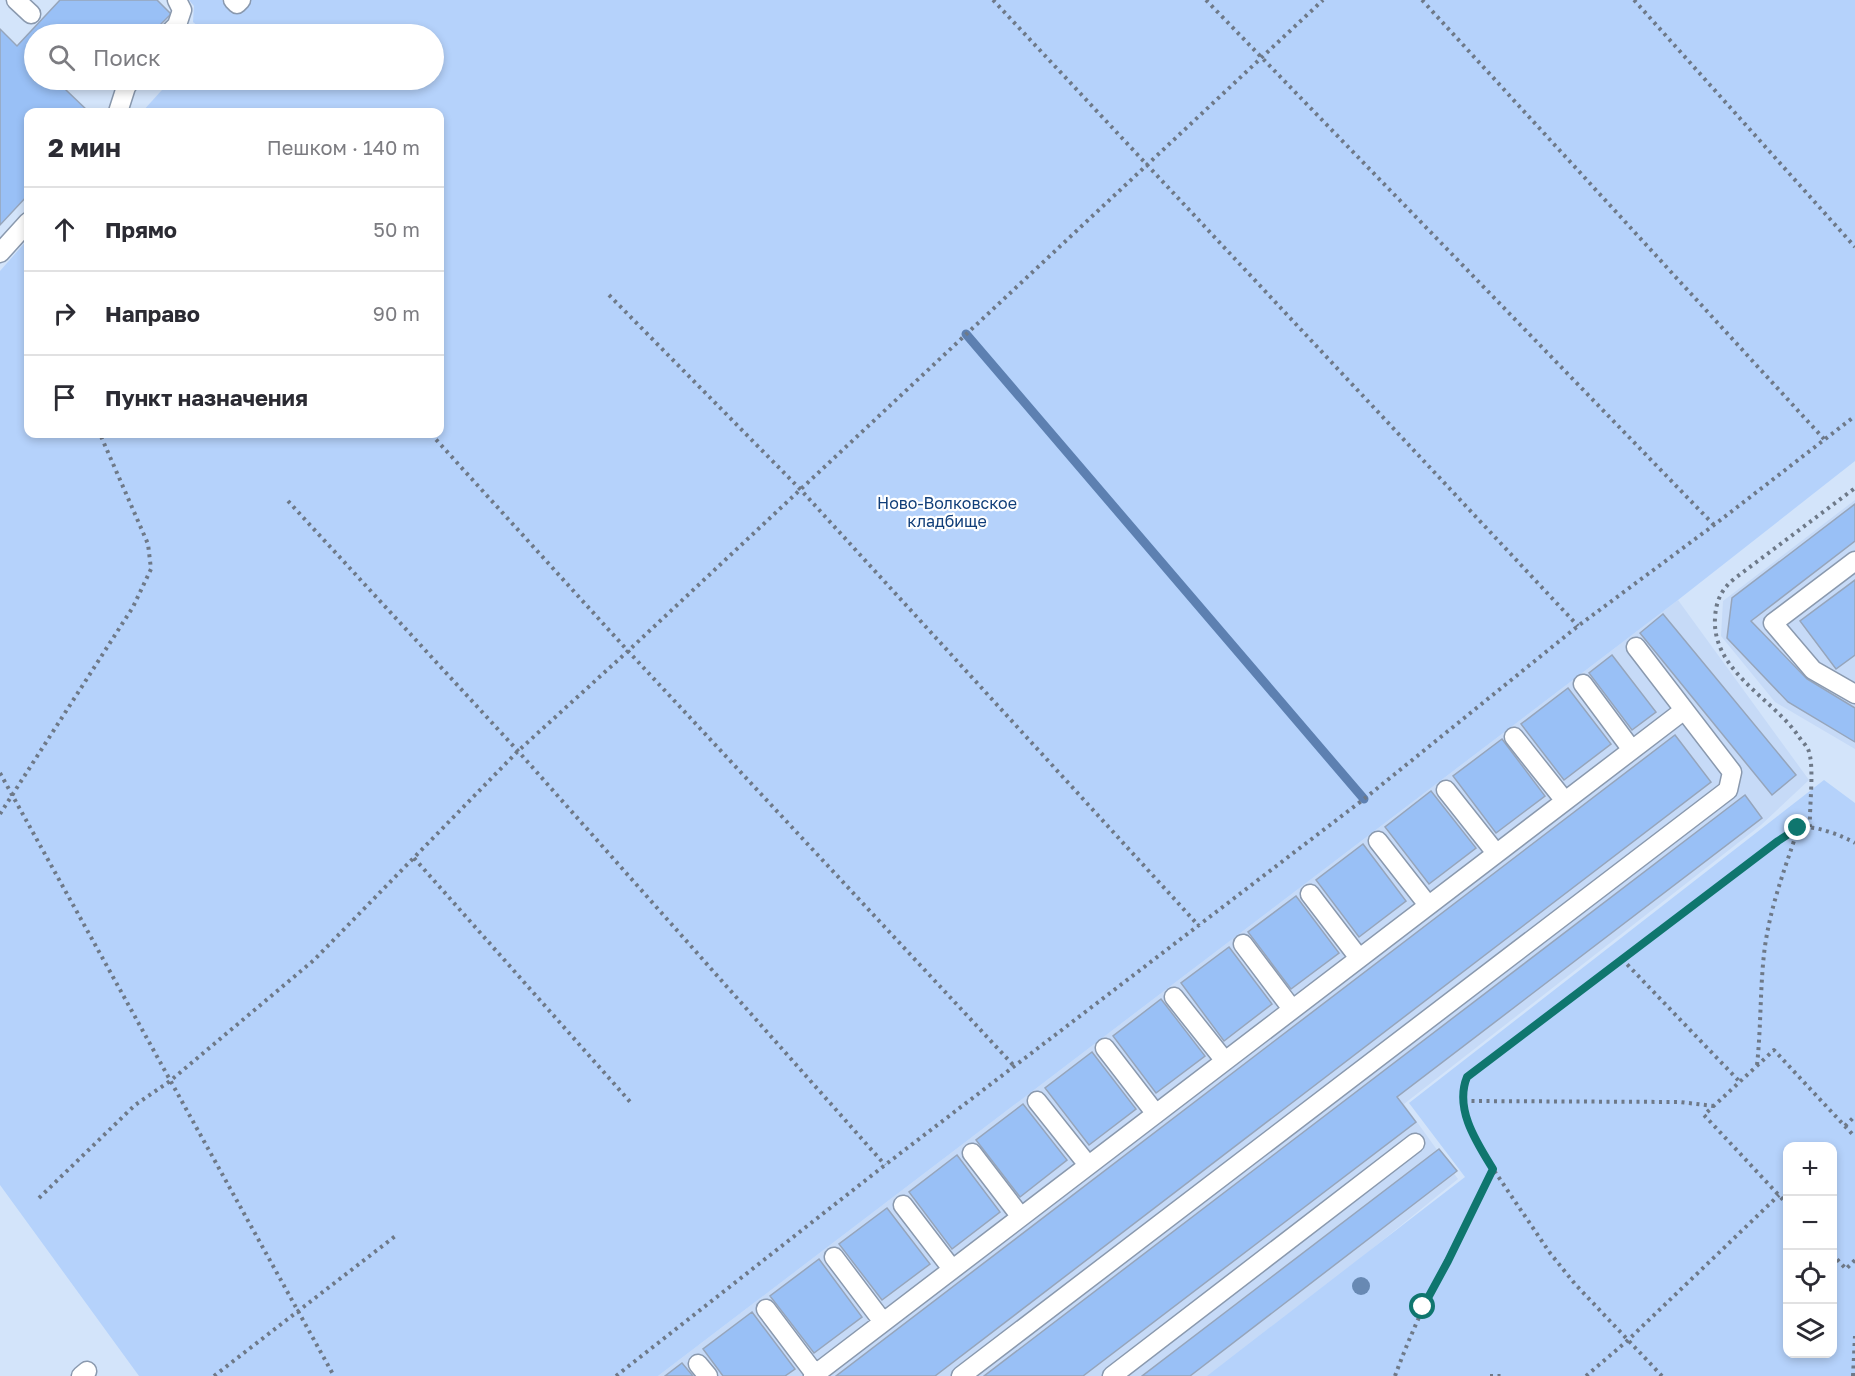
<!DOCTYPE html>
<html lang="ru">
<head>
<meta charset="utf-8">
<style>
	body { margin:0; font-family:"Golos Text",sans-serif; background:#f7f7f7; color:#2b2b33 }
	.controls { position:absolute; right:18px; bottom:18px; display:grid; overflow:hidden; border-radius:12px; box-shadow:0 3px 9px #0003 }
	.controls button { width:54px; height:54px; display:grid; place-items:center; padding:0; border:0; border-bottom:2px solid #e1e1e2; background:#fff; color:#2b2b33; font:30px sans-serif }
	.stop { position:absolute; width:18px; height:18px; margin:-14px; border:4px solid #0f766e; border-radius:50%; background:#fff }
	.stop.end { background:#0f766e; border-color:#fff; box-shadow:0 2px 6px #0008 }
	.list { margin:0; padding:0; list-style:none }
	h2 { display:flex; justify-content:space-between; align-items:center; height:78px; margin:0; padding:0 24px; font-size:26px }
	h2 small { font-size:20px; font-weight:400; color:#7c7c81 }
	.list li { display:grid; grid-template-columns:39px 1fr auto; gap:18px; align-items:center; box-sizing:border-box; height:84px; padding:0 24px; border-top:2px solid #e1e1e2 }
	.list b { display:block; font-size:22px; white-space:nowrap }
	.list em { font-size:20px; font-style:normal; color:#7c7c81 }
	.icon { flex:none; width:33px; height:33px; fill:none; stroke:currentColor; stroke-width:2; stroke-linecap:round; stroke-linejoin:round }
	.map { position:relative; flex:none; width:1855px; height:1376px; overflow:hidden }
	.search { position:absolute; background:#fff; box-shadow:0 3px 9px #0003; left:24px; top:24px; width:420px; height:66px; display:flex; align-items:center; gap:15px; box-sizing:border-box; padding:0 21px; border-radius:33px; color:#7c7c81; font-size:22px }
	.panel { position:absolute; background:#fff; box-shadow:0 3px 9px #0003; left:24px; top:108px; width:420px; height:330px; border-radius:12px }
	.map>svg:first-child { display:block }
</style>
</head>
<body>
<div class="map">
<svg width="1855" height="1376" viewBox="0 0 1855 1376">
	<rect width="100%" height="100%" fill="#d3e4fa"/>
	<path fill="#c6daf7" d="M1855,500v249l-80,-47 -54,-66 2,-35z
		M1678,600l131,180 -48,45 -357,279 54,75 -242,197h-558z"/>
	<path fill="#b5d2fb" fill-rule="evenodd" d="M189,0h33l10,12 10,-12h1613v461l-177,139 -1020,776h-519l-139,-191v-914l28,-32v195h412v-322h-298l29,-32h263v-46h-226l-15,-12 1,-16z
		M1824,780l31,23v573h-648l258,-199 -56,-74zM1832,1146v208h-44v-208z"/>
	<g fill="none" stroke-linecap="round" stroke-linejoin="round">
		<path stroke="#5d80b1" stroke-width="9" d="M966,334l398,465"/>
	</g>
	<path fill="#99c0f6" stroke="#96a5bb" stroke-width="1.5" d="M60,0h97l14,14 -20,20h-117v46h42l-10,10 23,22h-61v83l-28,30v-196l17,17z
		M1855,504v37l-104,80 56,58 48,29v34l-67,-40 -61,-64 5,-40z
		M1855,580v75l-19,14 -36,-48z
		M1663,614l133,161 -24,20 -132,-162z
		M1612,655l44,57 -24,18 -43,-57z
		M1568,688l43,56 -47,36 -43,-56z
		M1675,735l36,47 -776,594h-99z
		M1502,739l43,57 -49,37 -43,-57z
		M1431,791l45,57 -47,36 -44,-57z
		M1745,795l17,23 -365,279 19,25 -333,254h-99z
		M1363,844l43,57 -47,36 -43,-57z
		M1296,896l43,57 -48,36 -43,-57z
		M1229,947l43,57 -48,37 -43,-58z
		M1161,999l44,57 -49,37 -43,-57z
		M1092,1052l44,57 -47,36 -44,-57z
		M1023,1104l44,56 -47,37 -44,-57z
		M1439,1149l18,22 -267,205h-48z
		M957,1155l43,57 -48,37 -43,-57z
		M887,1208l43,56 -48,36 -43,-56z
		M819,1259l43,58 -48,36 -44,-57z
		M752,1312l43,57 -10,7h-62l-20,-27z
		M682,1363l11,13h-28z"/>
	<g fill="none" stroke-linecap="round" stroke-linejoin="round">
		<defs>
			<path id="service" d="M16,0l15,14
				M233,0l4,4 4,-4
				M168,34l9,-9 5,-15 -5,-10
				M118,112l8,-25 5,-7
				M0,253l28,-31
				M1855,561l-82,62 40,47 42,24
				M1583,684l49,66
				M1514,737l51,64
				M1446,790l50,63
				M1378,841l50,64
				M1310,894l49,64
				M1243,944l49,65
				M1174,997l51,64
				M1105,1048l51,66
				M1037,1101l51,64
				M972,1153l49,64
				M903,1205l49,64
				M834,1257l49,65
				M766,1309l49,65
				M698,1364l10,12
				M81,1376l6,-5
				M813,1376l870,-665
				M961,1376l767,-586 4,-18 -96,-125
				M1112,1376l303,-233"/>
		</defs>
		<use href="#service" stroke="#8a99ae" stroke-width="21"/>
		<path stroke="#6e7988" stroke-width="4" stroke-dasharray="3 4.5" stroke-linecap="butt" d="M993,0l585,626
			M1206,0l508,525
			M1422,0l402,439
			M1634,0l221,247
			M609,295l191,194 399,437
			M431,434l197,217 387,416
			M288,501l230,250 367,414
			M0,773l334,603
			M0,814l133,-207 18,-38 -3,-25 -48,-110
			M1810,827c-1,-20 5,-62 -2,-78 -3,-5 -8,-10 -11,-15 -27,-37 -85,-64 -82,-116 1,-17 6,-28 19,-39l121,-91
			M414,858l218,246
			M1622,959l118,123
			M1757,1065c4,-37 3,-74 7,-111 5,-44 20,-83 34,-125
			M1464,1101l216,1 34,4
			M1845,1126l10,-10
			M39,1198l96,-93 35,-24 144,-121 204,-209 110,-100 695,-651
			M1788,1205l-84,-90 70,-65 81,87
			M1832,1254l14,15 9,-9
			M214,1376l184,-142
			M616,1376l269,-211 479,-366 214,-173 136,-101 141,-109
			M1395,1376c26,-72 64,-138 98,-207
			M1490,1376h15
			M1586,1376l41,-35 152,-146
			M1662,1376l-87,-92 -25,-31 -57,-84 -25,-46 -4,-22 -1,-14 4,-10 10,-8 301,-228c7,-4 14,-11 21,-13 14,-4 44,8 56,15
			M1853,1376l2,-40"/>
		<use href="#service" stroke="#fff" stroke-width="18"/>
	</g>
	<circle fill="#6889b3" cx="1361" cy="1286" r="9"/>
	<g fill="none" stroke-linecap="round" stroke-linejoin="round">
		<path stroke="#0f766e" stroke-width="8" d="M1423,1307l25,-46 45,-92c-16,-26 -39,-60 -26,-92l311,-236 20,-13"/>
	</g>
	<g text-anchor="middle" stroke-width="4.5" stroke-linejoin="round" paint-order="stroke">
		<g font-size="16" fill="#103e79" stroke="#fff">
			<text x="947" y="509">Ново-Волковское<tspan x="947" dy="18">кладбище</tspan></text>
		</g>
	</g>
</svg>
<div class="controls">
<button>+</button>
<button>−</button>
<button><svg class="icon" aria-label="locate" viewBox="0 0 24 24"><circle cx="12" cy="12" r="6"/><path d="M12 2v4M12 18v4M2 12h4M18 12h4"/></svg></button>
<button><svg class="icon" aria-label="layers" viewBox="0 0 24 24"><path d="M12 4l9 5-9 5-9-5zM3 14l9 5 9-5"/></svg></button>
</div>
<div class="stop" style="left:1423px;top:1307px"></div>
<div class="stop end" style="left:1798px;top:828px"></div>
<div class="search"><svg class="icon" aria-label="search" viewBox="0 0 24 24"><circle cx="10" cy="10" r="6"/><path d="M15 15l6 6"/></svg>Поиск</div>
<section class="panel">
<h2>2 мин<small>Пешком · 140 m</small></h2>
<ul class="list">
<li><svg class="icon" aria-label="ahead" viewBox="0 0 24 24"><path d="M12 20V5M6 11l6-6 6 6"/></svg><div><b>Прямо</b></div><em>50 m</em></li>
<li><svg class="icon" aria-label="right" viewBox="0 0 24 24"><path d="M7 20v-9h11M14 6l5 5-5 5"/></svg><div><b>Направо</b></div><em>90 m</em></li>
<li><svg class="icon" aria-label="arrive" viewBox="0 0 24 24"><path d="M6 21V4h12l-3 4 3 4H6"/></svg><div><b>Пункт назначения</b></div></li>
</ul>
</section>
</div>
</body>
</html>
